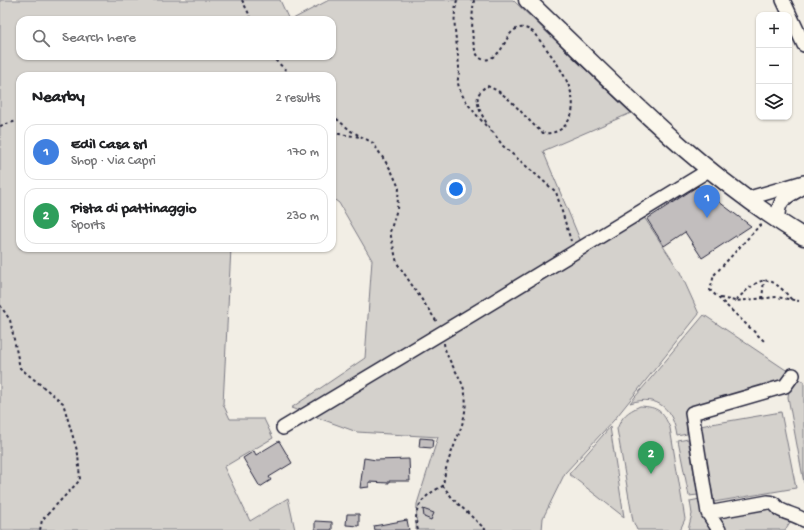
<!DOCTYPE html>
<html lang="en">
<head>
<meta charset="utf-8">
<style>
	body { margin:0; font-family:"Gochi Hand",sans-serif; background:#f2f2f2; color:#202124 }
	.controls { position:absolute; right:12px; top:12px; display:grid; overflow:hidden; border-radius:8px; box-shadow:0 1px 3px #0004 }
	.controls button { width:36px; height:36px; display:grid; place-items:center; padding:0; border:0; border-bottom:1px solid #e0e0e0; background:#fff; color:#202124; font:20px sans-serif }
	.you { position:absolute; left:456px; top:189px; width:14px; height:14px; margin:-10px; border:3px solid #fff; border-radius:50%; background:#1a73e8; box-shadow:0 0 0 6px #1a73e833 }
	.badge { display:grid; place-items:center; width:26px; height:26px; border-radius:50%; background:#1a73e8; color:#fff; font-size:13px; font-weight:700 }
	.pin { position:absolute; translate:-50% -33px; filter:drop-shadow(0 1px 2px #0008) }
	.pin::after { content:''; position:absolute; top:21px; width:14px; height:12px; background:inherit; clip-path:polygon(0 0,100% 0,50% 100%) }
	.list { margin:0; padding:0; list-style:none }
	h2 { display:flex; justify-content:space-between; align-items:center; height:52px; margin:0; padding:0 16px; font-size:17px }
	h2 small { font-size:13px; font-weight:400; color:#757577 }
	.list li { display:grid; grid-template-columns:26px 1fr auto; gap:12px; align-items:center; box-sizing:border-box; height:56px; margin:0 8px 8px; padding:0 8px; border:1px solid #e0e0e0; border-radius:12px }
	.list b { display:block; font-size:15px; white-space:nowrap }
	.list p { margin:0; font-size:13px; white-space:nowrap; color:#757577 }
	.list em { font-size:13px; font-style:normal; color:#757577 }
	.icon { flex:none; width:22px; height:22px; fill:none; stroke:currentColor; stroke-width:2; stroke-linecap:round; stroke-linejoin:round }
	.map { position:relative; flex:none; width:804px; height:530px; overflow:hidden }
	.search { position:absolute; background:#fff; box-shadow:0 1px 3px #0004; left:16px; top:16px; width:320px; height:44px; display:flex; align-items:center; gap:10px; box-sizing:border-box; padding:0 14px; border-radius:12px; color:#757577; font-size:15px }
	.panel { position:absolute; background:#fff; box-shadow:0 1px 3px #0004; left:16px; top:72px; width:320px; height:180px; border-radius:12px }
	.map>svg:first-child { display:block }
</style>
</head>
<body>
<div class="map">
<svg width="804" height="530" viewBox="0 0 804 530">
	<rect width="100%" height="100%" fill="#f2eee5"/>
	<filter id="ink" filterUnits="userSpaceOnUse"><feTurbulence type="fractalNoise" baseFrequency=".025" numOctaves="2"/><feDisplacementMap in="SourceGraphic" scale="8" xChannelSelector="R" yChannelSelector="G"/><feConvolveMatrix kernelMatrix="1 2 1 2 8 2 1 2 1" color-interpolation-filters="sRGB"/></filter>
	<g filter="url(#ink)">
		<path fill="#d4d1cc" stroke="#7b7a84" d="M0,0h280l9,20h-269v36h312v-36h-41l38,-20h184l118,113 -88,38 38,91 57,-34 42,64 19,42 -85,106 -49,53 -22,45 -1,12h-126l1,-26 21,-67 -81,-5 -66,-24 74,-50 7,-98 -33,-57 -7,-5v-122h-312v172h211l-8,156 7,15h34l9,19 -49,29 26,54 38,-23 7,32h-295z
			M704,315l85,57 -7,9 -97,29 2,24 -10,2c-4,-27 -19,-42 -47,-33z
			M797,377l7,5v101l-16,-86 1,-7z
			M640,406c18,1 23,5 30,22l15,91 -5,11h-43l-4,-9 -16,-92c5,-13 10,-17 23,-23z
			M781,412l15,76 -82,14 -14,-76z
			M610,427l14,90 -55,-43z
			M688,439l10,56 -9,1 -11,-55z
			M700,499l3,18 8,13h-23l4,-16 -2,-13z
			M769,508l21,14 -5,8h-58l-8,-13z"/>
		<path fill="#c2bebe" stroke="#22223b" d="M698,186l53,40 -49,32 -17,-26 -21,14 -17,-27z
			M420,438l13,1 -1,9 -13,-1z
			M279,441l13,22 -23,14 2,3 -11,7 -17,-29 11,-7 2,4z
			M364,458l12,2 33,-1 1,22h-21v2l-20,-1v5l-9,1z
			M423,509l11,4 -3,7 -7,-3z
			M347,514h12v12l-13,-1z
			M407,520l2,10h-34l-1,-4z
			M315,521l17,1v8h-17z"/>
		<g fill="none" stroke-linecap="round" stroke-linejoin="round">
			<defs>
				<path id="minor" d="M783,0l21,45
					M746,199l58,-17
					M778,221c-1,-23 8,-23 26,-34
					M283,428l190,-114 236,-144
					M708,513l60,-11c6,0 7,3 11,7 6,4 17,6 25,11
					M719,530l-11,-17 -16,-100 93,-27 8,-11"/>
				<path id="major" d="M527,0c88,84 172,174 277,237"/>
			</defs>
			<use href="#minor" stroke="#22223b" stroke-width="16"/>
			<use href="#major" stroke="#22223b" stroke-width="19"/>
			<path stroke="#22223b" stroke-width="2" stroke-dasharray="3 3" stroke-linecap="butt" d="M242,0l10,20
				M457,0c-6,23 1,45 2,68 1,5 -2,10 -1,15 2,15 20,33 29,44
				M474,0c-2,13 -8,79 23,54 7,-6 9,-17 16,-23 7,-5 13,-4 20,1 17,21 54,64 34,91 -5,8 -15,11 -24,10 -20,-15 -31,-38 -56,-47 -20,11 -3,32 5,46
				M271,56l21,20
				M332,115l19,16 22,12 18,27 8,18 -2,21 -7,23 7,31 40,59
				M0,126l20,-6
				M492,131l11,15 53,46 15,49
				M332,133l29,4
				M761,224l-47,51 -4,15 54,51
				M720,298l15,3 42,-4 22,4
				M762,299l2,-19
				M736,300c25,-23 31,-29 56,0
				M0,305l10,15 10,48 43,35 15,51 2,26 -38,40 -2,10
				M444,343c2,19 18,32 21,51 4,25 -11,48 -18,71 -2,7 -3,14 -4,21l11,14 32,30
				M418,530c-7,-22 6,-35 25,-44"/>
			<use href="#minor" stroke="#fbf7ec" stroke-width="13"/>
			<use href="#major" stroke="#fbf7ec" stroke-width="16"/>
		</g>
	</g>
</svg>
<div class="controls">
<button>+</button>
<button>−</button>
<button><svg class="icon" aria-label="layers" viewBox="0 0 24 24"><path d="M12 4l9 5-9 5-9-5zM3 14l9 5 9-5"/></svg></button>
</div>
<div class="you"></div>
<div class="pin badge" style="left:707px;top:218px;background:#3f7fe0">1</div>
<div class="pin badge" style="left:651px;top:474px;background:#2e9e5b">2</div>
<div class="search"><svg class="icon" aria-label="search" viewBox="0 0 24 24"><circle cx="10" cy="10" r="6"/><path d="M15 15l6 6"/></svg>Search here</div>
<section class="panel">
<h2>Nearby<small>2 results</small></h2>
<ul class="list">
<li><span class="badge" style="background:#3f7fe0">1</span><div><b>Edil Casa srl</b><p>Shop · Via Capri</p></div><em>170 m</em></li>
<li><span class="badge" style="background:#2e9e5b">2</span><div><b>Pista di pattinaggio</b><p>Sports</p></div><em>230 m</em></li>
</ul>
</section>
</div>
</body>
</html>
